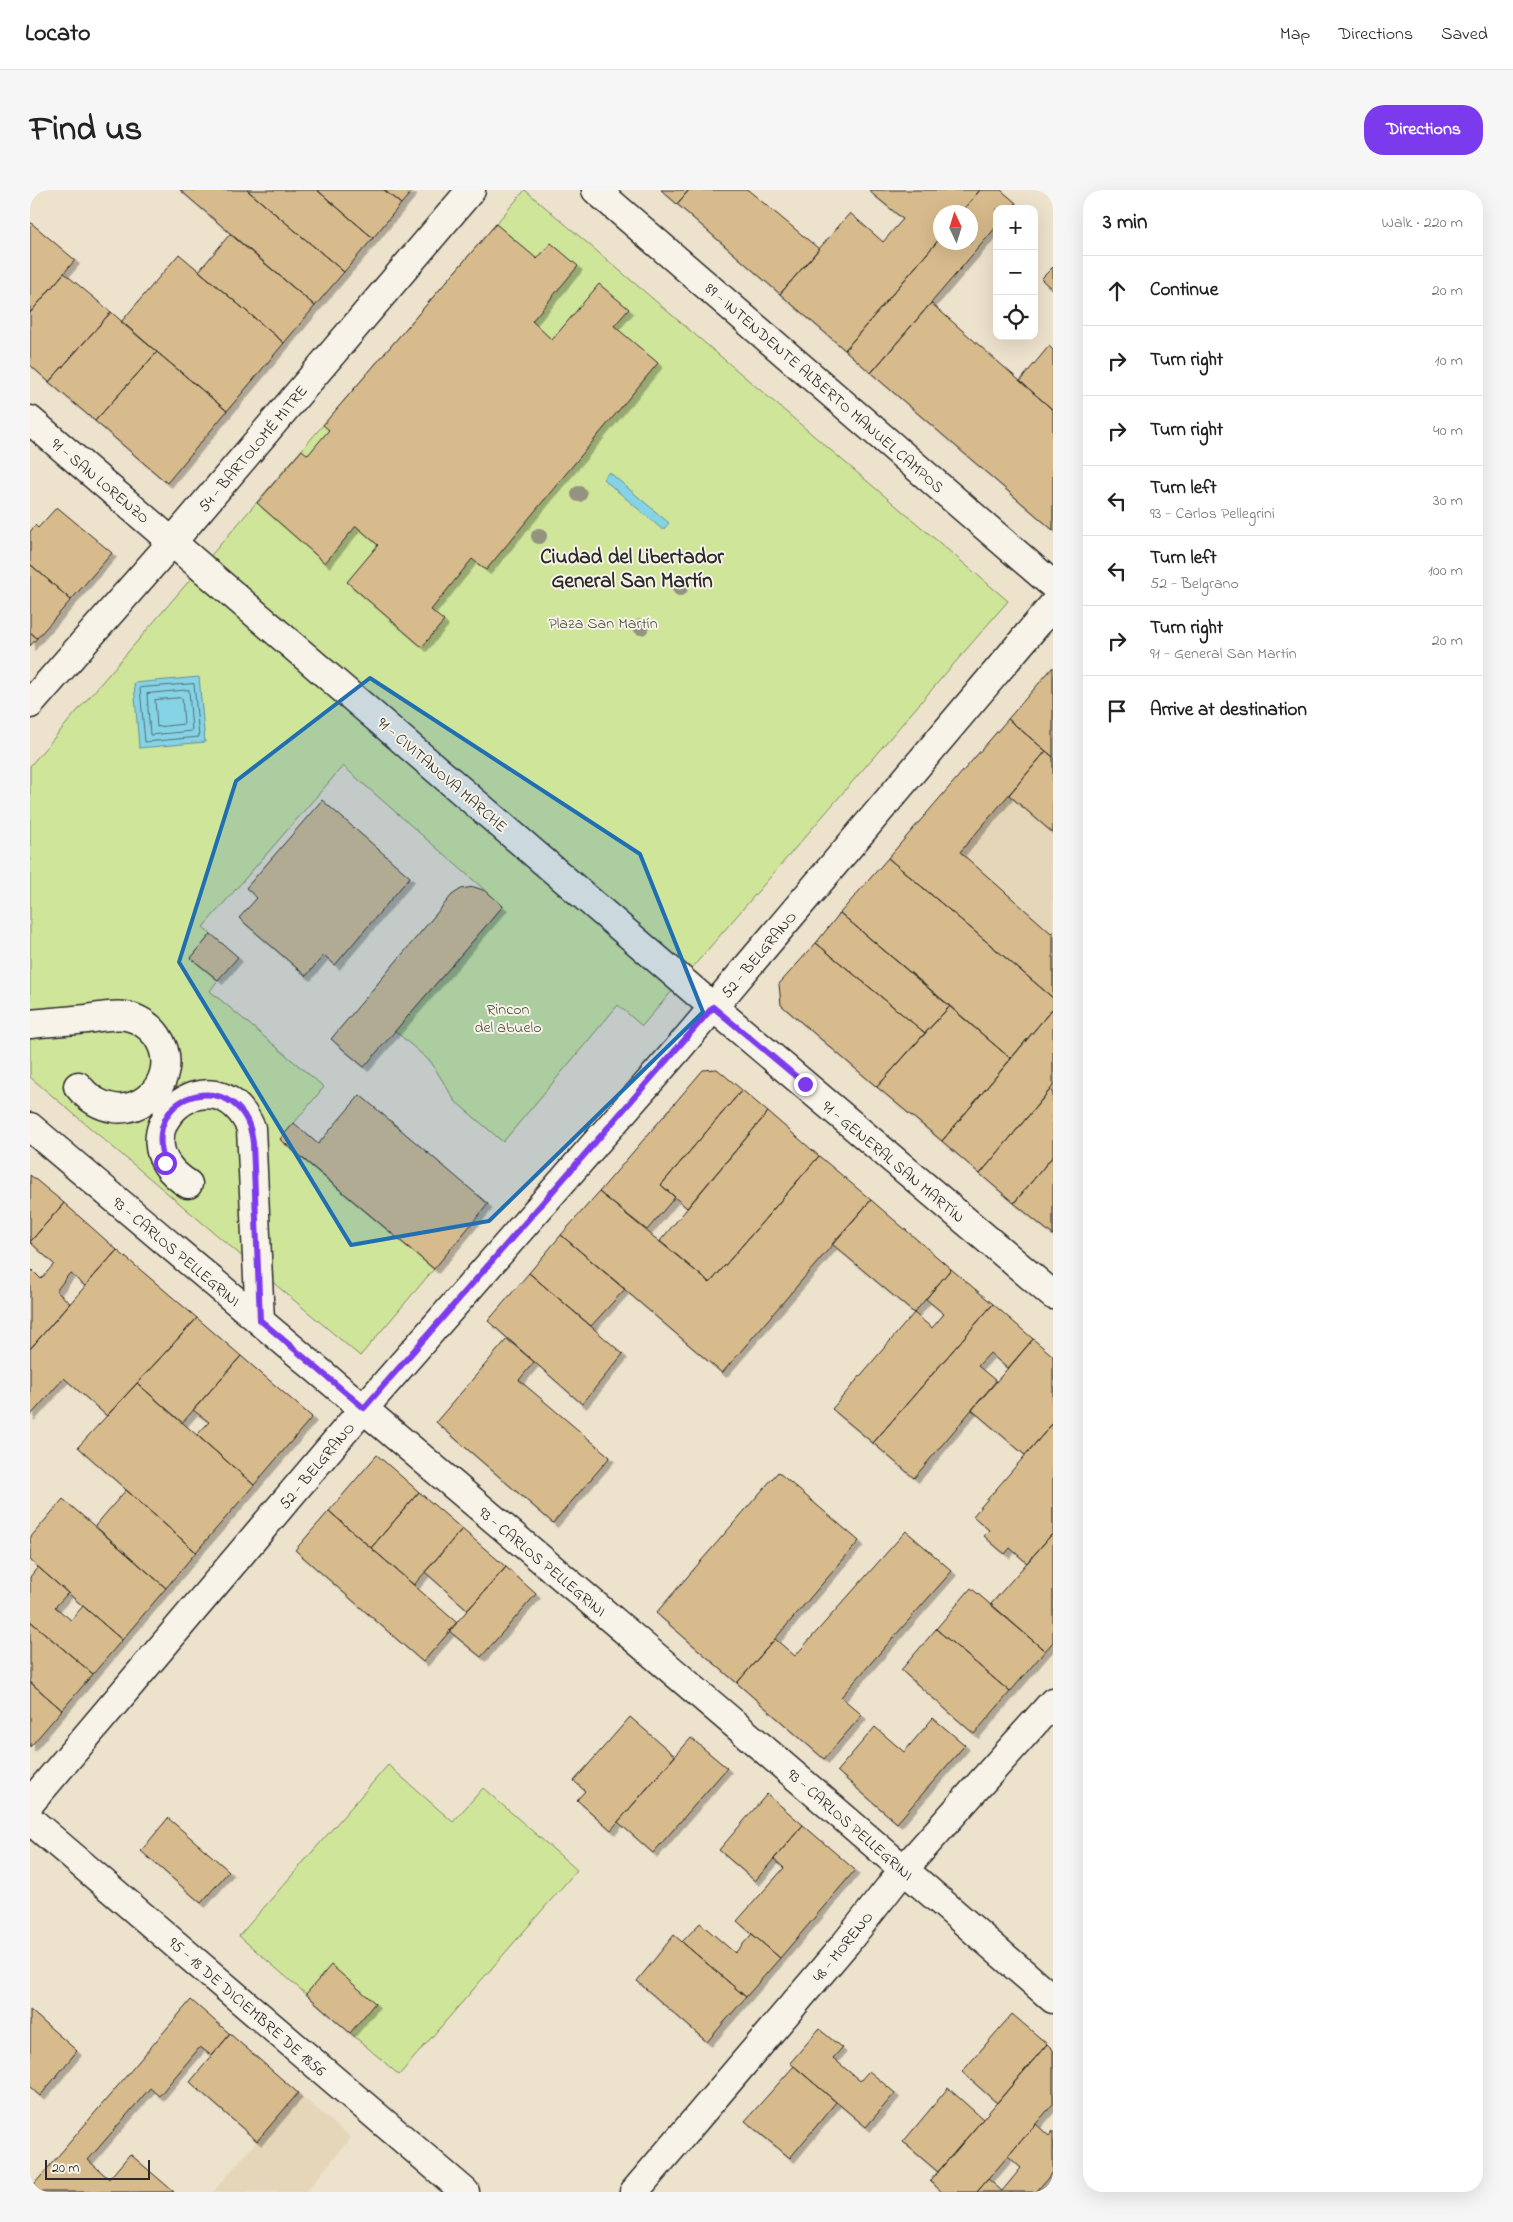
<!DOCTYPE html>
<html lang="en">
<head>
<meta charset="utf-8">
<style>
	body { margin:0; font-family:"Indie Flower",sans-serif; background:#f6f6f6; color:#222 }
	.controls { position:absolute; right:15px; top:15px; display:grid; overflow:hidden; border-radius:10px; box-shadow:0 5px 20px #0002 }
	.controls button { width:45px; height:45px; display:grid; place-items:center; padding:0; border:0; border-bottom:1px solid #e0e0e0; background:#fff; color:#222; font:25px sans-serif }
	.compass { position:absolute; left:903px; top:15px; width:45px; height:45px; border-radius:50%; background:#fff; box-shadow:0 5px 20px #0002; rotate:356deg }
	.scale { position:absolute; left:15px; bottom:12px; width:105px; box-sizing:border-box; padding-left:5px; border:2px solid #2b2b2b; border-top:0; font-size:14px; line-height:18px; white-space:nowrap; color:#2b2b2b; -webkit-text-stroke:4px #f7f3e8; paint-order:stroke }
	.stop { position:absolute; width:15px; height:15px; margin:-11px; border:4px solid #7c3aed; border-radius:50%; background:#fff }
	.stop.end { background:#7c3aed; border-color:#fff; box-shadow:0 1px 5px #0008 }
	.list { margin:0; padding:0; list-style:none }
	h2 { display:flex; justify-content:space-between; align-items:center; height:65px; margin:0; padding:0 20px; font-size:21px }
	h2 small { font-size:16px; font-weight:400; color:#767676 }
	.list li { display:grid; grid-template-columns:32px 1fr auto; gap:15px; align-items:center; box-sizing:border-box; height:70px; padding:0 20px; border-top:1px solid #e0e0e0 }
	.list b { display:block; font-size:19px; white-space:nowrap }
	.list p { margin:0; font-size:16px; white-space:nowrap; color:#767676 }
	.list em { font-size:16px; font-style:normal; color:#767676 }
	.icon { flex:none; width:28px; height:28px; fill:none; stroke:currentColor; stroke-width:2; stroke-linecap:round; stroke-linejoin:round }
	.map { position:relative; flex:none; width:1023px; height:2002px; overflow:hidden; border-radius:20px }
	header { display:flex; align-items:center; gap:30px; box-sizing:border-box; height:70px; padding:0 25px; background:#fff; border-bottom:1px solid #e0e0e0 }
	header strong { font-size:24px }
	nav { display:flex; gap:28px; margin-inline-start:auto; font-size:18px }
	.intro { display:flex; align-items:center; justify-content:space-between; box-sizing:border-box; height:120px; padding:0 30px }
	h1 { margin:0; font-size:35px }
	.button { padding:12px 22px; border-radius:20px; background:#7c3aed; color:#fff; font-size:18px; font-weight:700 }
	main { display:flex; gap:30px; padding:0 30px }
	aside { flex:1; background:#fff; border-radius:20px; box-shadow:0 5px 20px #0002 }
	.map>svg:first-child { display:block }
</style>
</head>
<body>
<header>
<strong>Locato</strong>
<nav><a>Map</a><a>Directions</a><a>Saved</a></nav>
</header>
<div class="intro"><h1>Find us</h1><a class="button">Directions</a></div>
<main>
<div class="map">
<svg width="1023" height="2002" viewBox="0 0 1023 2002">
	<defs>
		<filter id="shadow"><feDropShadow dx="4.5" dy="4.5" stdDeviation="0" flood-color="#0004"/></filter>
	</defs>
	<rect width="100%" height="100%" fill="#ede2cc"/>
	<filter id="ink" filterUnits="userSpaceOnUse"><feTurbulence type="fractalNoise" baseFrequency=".02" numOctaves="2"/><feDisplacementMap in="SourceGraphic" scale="10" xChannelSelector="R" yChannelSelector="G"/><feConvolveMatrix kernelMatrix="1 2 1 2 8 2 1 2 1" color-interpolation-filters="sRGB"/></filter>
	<g filter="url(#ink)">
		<path fill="#e6d6b9" d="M978,529l45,38v241l-165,-140z
			M268,1903l53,45 -45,54h-93z"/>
		<path fill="#cfe59a" stroke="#7d8862" d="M495,0l483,411 -366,425 -24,-21 -115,137 -48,-41 -24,-39 -36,-31 108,-125 -160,-140 -140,161 8,7 -20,24 27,22 -8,11 114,96 -44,53 154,129 -74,87 -330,-279v-311z
			M358,1575l65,57 30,-34 94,82 -178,205 -160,-139z"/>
		<path fill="#87d3e6" stroke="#62909b" d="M579,282l60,51 -6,7 -60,-51z
			M169,487l6,65 -66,6 -5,-65z"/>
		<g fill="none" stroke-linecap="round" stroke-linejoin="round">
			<path stroke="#506e76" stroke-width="1" d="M164,494l5,53 -54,5 -5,-54z
				M159,500l3,41 -42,4 -3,-41z
				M152,508l2,26 -27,3 -2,-27z"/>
		</g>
		<path fill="#d7bb8c" stroke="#2b2b2b" filter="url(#shadow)" d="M150,0h67l97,82 -29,34z
			M217,0h70l56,48 -29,34z
			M287,0h67l17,14 -28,34z
			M354,0h29l-12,14z
			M631,0h28l-12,14z
			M659,0h59l71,59 -39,45 -103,-90z
			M841,0h109l-19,22h-20v25l-96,113 -65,-56 70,-81 33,29 20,-23 -34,-28z
			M950,0h21l15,13 -4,6h-15v17l-126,147 -26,-23 96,-113v5h30v-30h-10z
			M0,32l45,38 -45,53z
			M466,34l41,35 14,-16 27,23 -46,55 20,19 47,-56 30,25 -15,17 44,37 -172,207 -14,-11 -41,51 13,11 -22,26 -75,-65 31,-37 -22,-19 -31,37 -68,-60 45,-53 6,5 21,-25 -6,-5z
			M200,44l85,72 -31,37 -85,-72z
			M149,64l105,89 -57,68 -106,-89z
			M1023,77v23l-12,-11z
			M34,83l47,39 -62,70 -19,-17v-52z
			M901,113l122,107v120l-182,-157z
			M81,122l46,40 -62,69 -46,-39z
			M1019,156l4,4v60l-33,-29z
			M127,162l70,59 -60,72 -72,-62z
			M27,317l55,46 -41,47 -41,-36v-32l5,-7 3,3z
			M0,374l41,36 -34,38 -7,-6z
			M0,442l7,6 -7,8z
			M1023,477v90l-45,-38z
			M978,529l38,32 -86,101 91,81 2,-2v67l-165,-140z
			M1016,561l7,6v76l-44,-38z
			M292,610l88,77 -75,88 -11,-10 -18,21 -67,-58 18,-20 -11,-10z
			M858,668l165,140v10l-42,51 -171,-146z
			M444,697l12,4 17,15 -139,161 -33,-28 121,-144 9,-6z
			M810,723l110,93 -25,27 -109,-90z
			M181,744l27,23 -20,23 -27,-22z
			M786,753l109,90 -48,54 -96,-82 -2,-21z
			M920,816l61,53 -69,82 -65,-54z
			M1023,818v78l-73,88 -38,-33z
			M687,879l25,21 -81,95 14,12 -28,33 -48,-38 104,-122z
			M712,900l26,22 -81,96 -26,-23z
			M1020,900l3,3v63l-39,47 -34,-29z
			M330,905l128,109 -54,65 -154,-130 14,-16 24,21z
			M738,922l51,44 -109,127 -50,-42z
			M789,966l52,44 -149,173 -161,-138 38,-43 111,91z
			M1023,966v79l-39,-32z
			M0,985l34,28 -34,39z
			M841,1010l80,69 -37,44 -82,-69z
			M34,1013l53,47 -32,36 -15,-13 -14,18 14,12 -40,46v-81l11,11 13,-15 -24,-22z
			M531,1045l64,54 -34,37 -62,-53z
			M87,1060l80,68 -90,98 -43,-38 -34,38v-67z
			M921,1079l42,35 -120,139 -41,-34 82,-96 18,15 12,-14 -18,-15z
			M499,1083l94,81 -41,50 -94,-83z
			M963,1114l40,35 -25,30 -18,-16 -12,13 18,15 -82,97 -41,-35z
			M167,1128l44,38 -59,67 -45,-40z
			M477,1149l27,23 -15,18 91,77 -57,66 -117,-101z
			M1003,1149l20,17v67l-28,32 -53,-45z
			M211,1166l71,61 -58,68 -57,-50 12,-13 -16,-12z
			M107,1193l117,102 -58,67 -118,-105z
			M1023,1233v110l-26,30 -17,-15 -5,6 -11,-9 -10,-9 5,-6 -16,-14z
			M347,1265l42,37 -48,56 -42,-37z
			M748,1282l81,69 -122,142 -81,-70z
			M96,1300l70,62 -30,36 -71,-62z
			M389,1302l43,37 -48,56 -43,-37z
			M33,1309l103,89 -44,52 -92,-80v-22z
			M299,1321l128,112 -34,39 -128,-112z
			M432,1339l44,38 -38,43 -43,-38z
			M876,1341l46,40 -111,126 21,18 -38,44 -87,-76 38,-44 20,17z
			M1023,1343v109l-8,9 -54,-47z
			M8,1377l30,26 -13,14 16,13 12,-14 39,34 -29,34 -63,-53v-44z
			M476,1377l30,27 -55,63 -32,-26z
			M941,1398l74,63 -35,41 -74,-63z
			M0,1431l63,53 -31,36 -32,-28z
			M906,1439l74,63 -36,42 -73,-64z
			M0,1492l32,28 -32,37z
			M600,1527l45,39 -64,74 -34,-30 8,-9 -11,-10z
			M903,1528l32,27 -68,78 -60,-52 38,-44 29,25z
			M661,1548l36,30 -74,85 -35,-31z
			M737,1604l36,31 -48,56 -36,-31z
			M138,1628l61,53 -28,32 -60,-52z
			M773,1635l52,45 -75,88 -43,-37 47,-53 -10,-9z
			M670,1733l35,30 17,-19 28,24 -34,39 -64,-55z
			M644,1745l72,62 -39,45 -70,-61z
			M301,1775l44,38 -25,30 -44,-39z
			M161,1810l39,34 -18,22 -12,-9 -41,49 -9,-8 -62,72 21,19 21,-25 44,38h-144v-3z
			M0,1820l47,41 -37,45 -10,-9z
			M982,1824l35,30 -50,59 -35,-31z
			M789,1839l23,19 -9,10 27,23 9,-10 26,22 -29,34 -76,-64z
			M200,1844l68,59 -41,48 -67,-59z
			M1017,1854l6,6v54l-76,88h-35l-12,-11z
			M764,1876l42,36 -46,56 -45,-37z
			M918,1898l35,31 -45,53 -35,-30z
			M1006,1934l13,12 4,-5v41l-17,20h-59l11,-13 14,12 19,-23 -13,-12z"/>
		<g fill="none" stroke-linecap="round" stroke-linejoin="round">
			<defs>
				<path id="minor" d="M566,0l457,395
					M0,230l683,587 340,288
					M0,514l143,-163 298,-351
					M0,834c19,-2 38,-3 57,-5 12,-2 27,-5 39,-3 12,2 24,10 31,20 32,47 -34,105 -79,50
					M0,937c342,289 685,577 1023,872
					M158,994c-78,-49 25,-139 63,-56l9,193
					M0,1613l334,-395 314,-359 375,-444
					M0,1630l435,372
					M604,2002l212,-249 58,-74 149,-167"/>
			</defs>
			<use href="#minor" stroke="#2b2b2b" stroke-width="31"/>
			<use href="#minor" stroke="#f7f3e8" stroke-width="28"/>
		</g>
		<g fill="#949280">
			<circle cx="549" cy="304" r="8"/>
			<circle cx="509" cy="346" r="8"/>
			<circle cx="650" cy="398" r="8"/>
			<circle cx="611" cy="437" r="8"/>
		</g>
	</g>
	<g fill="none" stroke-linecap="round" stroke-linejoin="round" filter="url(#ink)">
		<path stroke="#7c3aed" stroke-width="6" d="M135,973c-27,-75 80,-98 88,-20l7,177 104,88 349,-401 92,77"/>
	</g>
	<path fill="#1f6fb2" fill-opacity="0.2" stroke="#1f6fb2" stroke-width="4" stroke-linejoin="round" d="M340,488l270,176 63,158 -214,209 -138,24 -172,-283 57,-181z"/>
	<g text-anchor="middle" stroke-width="4" stroke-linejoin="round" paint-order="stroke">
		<g font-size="16" fill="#2b2b2b" stroke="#f7f3e8">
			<text transform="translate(795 197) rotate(41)" y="6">89 - INTENDENTE ALBERTO MANUEL CAMPOS</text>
			<text transform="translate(222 258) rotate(-50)" y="6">54 - BARTOLOMÉ MITRE</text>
			<text transform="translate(71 290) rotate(40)" y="6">91 - SAN LORENZO</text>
			<text transform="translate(413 584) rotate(41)" y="6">91 - CIVITANOVA MARCHE</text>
			<text transform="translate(728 764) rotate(-50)" y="6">52 - BELGRANO</text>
			<text transform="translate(864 971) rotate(40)" y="6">91 - GENERAL SAN MARTÍN</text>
			<text transform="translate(147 1061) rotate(40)" y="6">93 - CARLOS PELLEGRINI</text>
			<text transform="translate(286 1275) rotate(-50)" y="6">52 - BELGRANO</text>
			<text transform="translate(513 1371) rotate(40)" y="6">93 - CARLOS PELLEGRINI</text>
			<text transform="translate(821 1634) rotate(41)" y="6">93 - CARLOS PELLEGRINI</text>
			<text transform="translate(812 1756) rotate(-51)" y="6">48 - MORENO</text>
			<text transform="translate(218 1816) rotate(41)" y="6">95 - 18 DE DICIEMBRE DE 1856</text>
		</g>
		<g font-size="16" fill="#4c5041" stroke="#f7f3e8">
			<text x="573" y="438">Plaza San Martín</text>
			<text x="478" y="824">Rincon<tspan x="478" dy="18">del abuelo</tspan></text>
		</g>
		<g font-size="21" font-weight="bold" fill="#2b2b2b" stroke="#f7f3e8">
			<text x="602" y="373">Ciudad del Libertador<tspan x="602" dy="24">General San Martín</tspan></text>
		</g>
	</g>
</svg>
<div class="controls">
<button>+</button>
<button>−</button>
<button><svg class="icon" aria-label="locate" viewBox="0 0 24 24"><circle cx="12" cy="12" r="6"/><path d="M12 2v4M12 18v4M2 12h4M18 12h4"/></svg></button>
</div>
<svg class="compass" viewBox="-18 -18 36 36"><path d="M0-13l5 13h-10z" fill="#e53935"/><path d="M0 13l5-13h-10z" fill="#767676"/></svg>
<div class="scale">20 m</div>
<div class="stop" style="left:135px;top:973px"></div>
<div class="stop end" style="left:775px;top:894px"></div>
</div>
<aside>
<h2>3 min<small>Walk · 220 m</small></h2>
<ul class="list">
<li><svg class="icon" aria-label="ahead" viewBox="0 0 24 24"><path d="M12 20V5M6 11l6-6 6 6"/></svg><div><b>Continue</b></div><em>20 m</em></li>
<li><svg class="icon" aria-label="right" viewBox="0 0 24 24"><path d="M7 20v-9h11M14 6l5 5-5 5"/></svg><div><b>Turn right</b></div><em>10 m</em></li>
<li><svg class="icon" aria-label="right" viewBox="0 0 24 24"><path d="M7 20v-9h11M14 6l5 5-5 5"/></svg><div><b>Turn right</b></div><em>40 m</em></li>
<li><svg class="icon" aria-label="left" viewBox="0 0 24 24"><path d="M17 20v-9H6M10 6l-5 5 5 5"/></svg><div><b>Turn left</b><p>93 - Carlos Pellegrini</p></div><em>30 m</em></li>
<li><svg class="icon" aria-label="left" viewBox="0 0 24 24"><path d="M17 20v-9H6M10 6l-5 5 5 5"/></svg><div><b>Turn left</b><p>52 - Belgrano</p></div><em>100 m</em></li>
<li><svg class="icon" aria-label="right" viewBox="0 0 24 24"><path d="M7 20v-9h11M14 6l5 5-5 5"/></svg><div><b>Turn right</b><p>91 - General San Martín</p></div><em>20 m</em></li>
<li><svg class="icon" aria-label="arrive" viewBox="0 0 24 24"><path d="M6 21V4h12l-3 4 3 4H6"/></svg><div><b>Arrive at destination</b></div></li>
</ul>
</aside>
</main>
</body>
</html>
